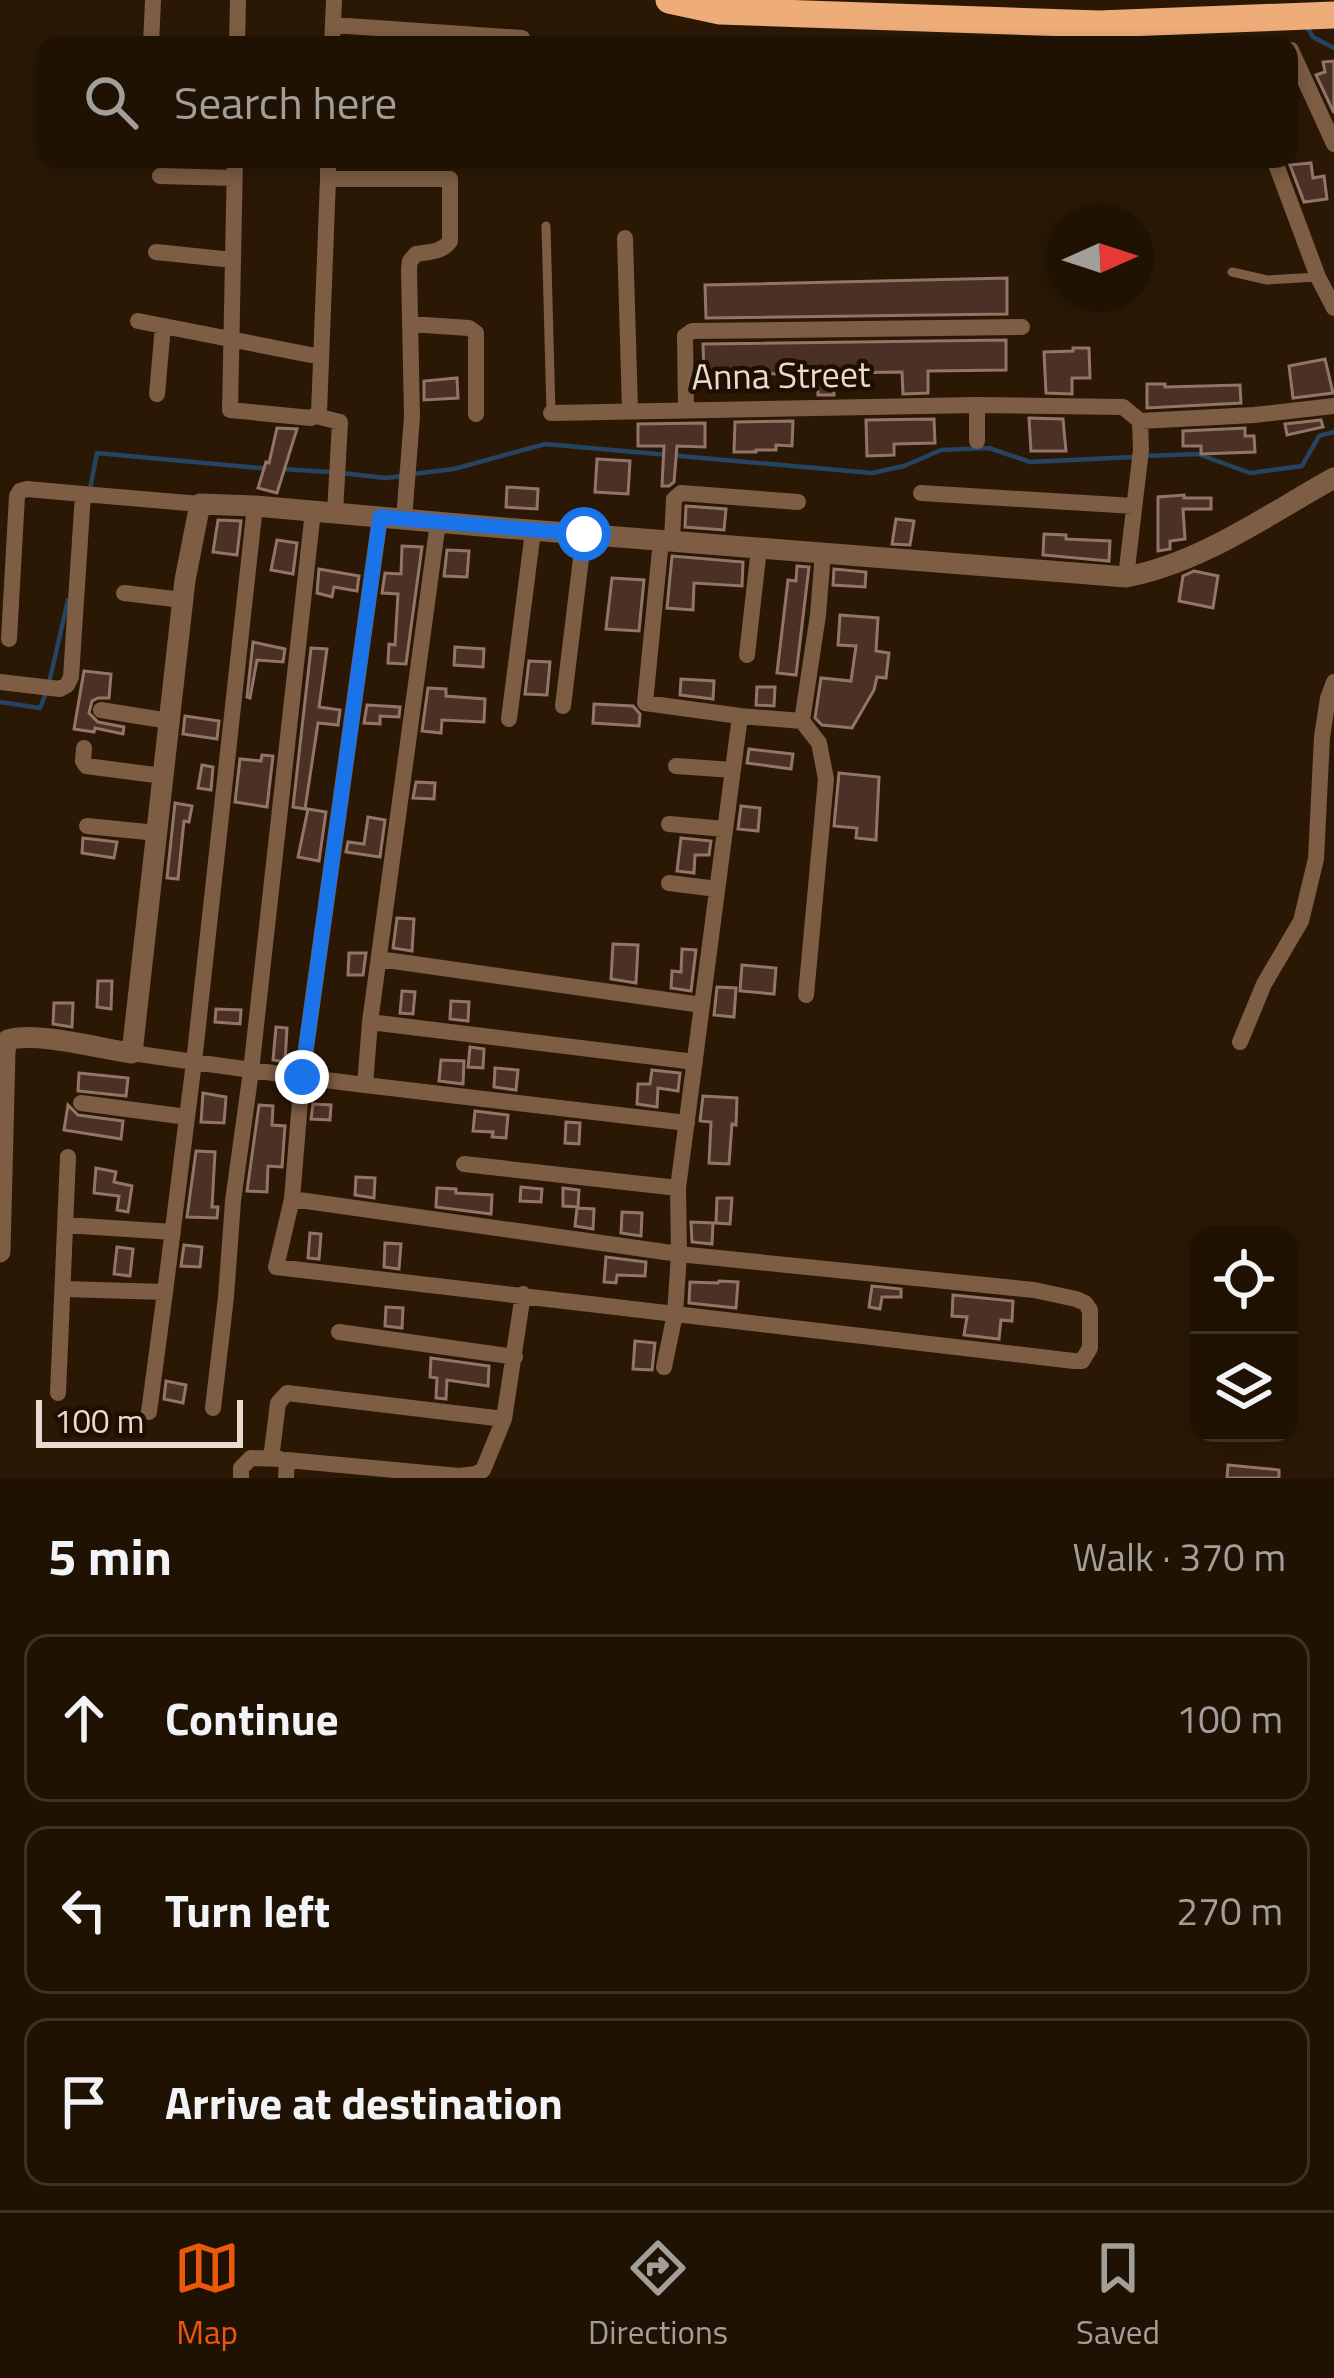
<!DOCTYPE html>
<html lang="en">
<head>
<meta charset="utf-8">
<style>
	body { margin:0; font-family:"Titillium Web",sans-serif; background:#281b0d; color:#f1f3f6 }
	.controls { position:absolute; right:36px; bottom:36px; display:grid; overflow:hidden; border-radius:24px; box-shadow:0 6px 18px #0003 }
	.controls button { width:108px; height:108px; display:grid; place-items:center; padding:0; border:0; border-bottom:3px solid #3d3225; background:#201203; color:#f1f3f6; font:60px sans-serif }
	.compass { position:absolute; left:1046px; top:204px; width:108px; height:108px; border-radius:50%; background:#201203; box-shadow:0 6px 18px #0003; rotate:87deg }
	.scale { position:absolute; left:36px; bottom:30px; width:207px; box-sizing:border-box; padding-left:12px; border:6px solid #e8dbcf; border-top:0; font-size:33px; line-height:42px; white-space:nowrap; color:#e8dbcf; -webkit-text-stroke:9px #200e00; paint-order:stroke }
	.stop { position:absolute; width:36px; height:36px; margin:-27px; border:9px solid #1a73e8; border-radius:50%; background:#fff }
	.stop.end { background:#1a73e8; border-color:#fff; box-shadow:0 3px 12px #0008 }
	.list { margin:0; padding:0; list-style:none }
	h2 { display:flex; justify-content:space-between; align-items:center; height:156px; margin:0; padding:0 48px; font-size:51px }
	h2 small { font-size:39px; font-weight:400; color:#a29e9a }
	.list li { display:grid; grid-template-columns:78px 1fr auto; gap:36px; align-items:center; box-sizing:border-box; height:168px; margin:0 24px 24px; padding:0 24px; border:3px solid #3d3225; border-radius:24px }
	.list b { display:block; font-size:45px; white-space:nowrap }
	.list em { font-size:39px; font-style:normal; color:#a29e9a }
	.icon { flex:none; width:66px; height:66px; fill:none; stroke:currentColor; stroke-width:2; stroke-linecap:round; stroke-linejoin:round }
	.map { position:relative; flex:none; width:1334px; height:1478px; overflow:hidden }
	.search { position:absolute; background:#201203; box-shadow:0 6px 18px #0003; left:36px; right:36px; top:36px; height:132px; display:flex; align-items:center; gap:30px; box-sizing:border-box; padding:0 42px; border-radius:24px; color:#a29e9a; font-size:45px }
	.sheet { height:732px; background:#201203 }
	nav { display:flex; justify-content:space-around; align-items:center; box-sizing:border-box; height:168px; border-top:3px solid #3d3225; background:#201203; font-size:33px; color:#a29e9a }
	nav a { display:grid; justify-items:center; gap:6px }
	nav .on { color:#ea580c }
	.map>svg:first-child { display:block }
</style>
</head>
<body>
<div class="map">
<svg width="1334" height="1478" viewBox="0 0 1334 1478">
	<rect width="100%" height="100%" fill="#2a1804"/>
	<g fill="none" stroke-linecap="round" stroke-linejoin="round">
		<path stroke="#244462" stroke-width="4.5" d="M1306,25l7,12 21,11
			M1145,456l53,-2 52,19 52,-7 17,-30 15,-4
			M282,469l48,3
			M341,473l45,5 16,-2
			M413,474l41,-5 91,-25 327,29 32,-7 37,-16 48,-2 41,14 104,-5
			M90,489l7,-36 173,16
			M49,683l19,-83
			M0,702l40,6 6,-15"/>
	</g>
	<path fill="#4b3026" stroke="#947468" stroke-width="3" d="M1334,61v52l-18,-38 9,-3 -2,-10z
		M1311,163l2,15 11,-2 3,23 -23,3 -14,-37z
		M1007,278v36l-301,4 -1,-33z
		M1006,340v30l-78,1v22l-25,1 -1,-22 -69,1 1,22h-16l-1,-22 -113,2 -1,-31z
		M1073,348h16l1,30h-18v16l-26,-1 -2,-41 29,-1z
		M1325,359l8,34 -40,5 -4,-32z
		M457,378l1,20 -34,2v-19z
		M1147,384h18v3l75,-2 1,18 -94,5z
		M1029,418l34,1 3,32h-35z
		M934,419l1,24 -41,1v11l-27,1 -1,-36z
		M1321,420l2,7 -36,8 -2,-11z
		M793,421l-1,25 -16,-1v5h-20v2h-22l1,-30z
		M705,423v24l-28,-1 -3,36 -5,4h-7l2,-40h-26v-22z
		M277,428l20,1 -20,64 -19,-5 8,-26 3,1z
		M1245,428v8h9l1,16 -54,2v-8h-18v-15z
		M597,459l33,2 -2,33 -33,-2z
		M507,487l31,2 -1,20 -31,-2z
		M1184,495v3h27v11h-28l2,30 -15,2v8l-12,2v-54z
		M686,506l40,3 -2,21 -39,-3z
		M896,519l18,2 -4,24 -18,-1z
		M218,520l23,1 -4,34 -24,-3z
		M1044,534l22,1v4l44,2 -1,20 -66,-6z
		M277,540l20,3 -4,31 -22,-4z
		M402,546l20,1 -16,117 -18,-1 1,-19 6,1 3,-51 -16,-1 3,-20 16,1z
		M447,550l22,1 -2,26 -23,-1z
		M672,556l71,6 -1,24 -48,-3 -1,27 -26,-2z
		M797,566l12,1 -13,108 -19,-2 11,-93 8,1z
		M319,569l40,7 -2,15 -23,-4 -2,10 -15,-4z
		M834,569l32,3 -1,15 -32,-2z
		M1194,571l24,5 -5,32 -34,-7 4,-25z
		M612,578l32,2 -5,51 -33,-2z
		M840,615l38,3 -2,33 13,2 -3,25 -9,-1 -3,13 -22,38 -30,-3 -7,-7 6,-40 30,3 5,-35 -18,-1z
		M253,642l32,7 -2,13 -26,-2 -7,38 -3,-1z
		M455,647l29,2 -1,18 -29,-2z
		M311,648l16,1 -8,58 21,3 -2,15 -20,-2 -13,86 -12,-2z
		M529,661l21,1 -3,33 -22,-1z
		M84,671l27,3 -2,24h-11l-6,3 -3,12 9,9 26,5 -1,7 -28,-6 -1,4 -20,-3z
		M681,679l33,2 -1,18 -33,-4z
		M757,687h18l-1,19 -18,-1z
		M428,688l18,1v7l39,3 -1,23 -42,-2 -1,13 -19,-2z
		M594,704l39,2 7,8 -1,12 -46,-3z
		M367,705l33,2 -1,10 -19,-1v8l-16,-1z
		M185,716l34,5 -2,18 -34,-5z
		M749,749l44,5 -2,15 -44,-6z
		M262,755l11,1 -6,51 -32,-5 5,-43 21,2z
		M202,765l11,2 -2,23 -13,-2z
		M839,773l40,4 -3,63 -20,-2 1,-10 -23,-2z
		M416,782l19,1 -1,16 -21,-1z
		M175,803l17,3 -3,16 -5,-1 -6,58 -11,-1z
		M741,806l19,2 -2,23 -20,-2z
		M308,809l18,3 -7,49 -21,-4z
		M368,817l17,3 -5,37 -34,-5 2,-10 16,2z
		M83,838l34,4 -3,16 -32,-5z
		M681,838l30,3 -2,14h-14l-1,18 -17,-2z
		M397,918l17,1 -2,32 -19,-3z
		M613,944l25,1 -2,38 -25,-4z
		M682,949l14,1 -5,41 -20,-3 1,-17 9,1z
		M349,953h17l-3,22h-15z
		M742,965l34,3 -2,26 -34,-3z
		M98,981h14l-1,28 -14,-2z
		M717,987l19,1 -2,29 -20,-2z
		M402,991l13,1 -2,22 -13,-1z
		M451,1001l18,1 -1,19 -18,-2z
		M54,1003h19l-1,24 -19,-3z
		M216,1009l25,1 -1,14 -25,-2z
		M276,1027l11,1 -2,34 -12,-2z
		M470,1047l14,2 -1,19 -15,-1z
		M441,1060l23,1 -1,23 -24,-3z
		M495,1068l23,2 -2,20 -22,-3z
		M652,1070l28,3 -2,18 -20,-3 -1,19 -20,-3 1,-20h12z
		M79,1073l49,5 -2,18 -48,-5z
		M203,1093l23,4 -2,26 -23,-1z
		M703,1096l34,2 -1,27 -4,-1 -3,40 -20,-1 2,-41 -11,-1z
		M313,1104l18,1 -1,15 -19,-1z
		M68,1105l10,10 45,6 -2,18 -57,-9z
		M259,1105l14,1 -1,19 13,1 -3,41 -14,-1 -1,26 -20,-1z
		M475,1111l33,4 -2,23 -14,-1 1,-5 -20,-1z
		M566,1122l14,1 -1,21 -14,-1z
		M196,1151l19,1 -3,55h6l-1,11 -30,-1z
		M96,1168l20,4 -2,10 18,4 -4,26 -11,-2 2,-14 -25,-3z
		M356,1177l19,1 -1,20 -19,-3z
		M521,1187l21,2 -1,13 -21,-1z
		M437,1188l19,1v4l36,2 -1,19 -55,-7z
		M563,1188l16,2 -1,17 -15,-1z
		M717,1198h15l-2,26 -14,-1z
		M577,1208l17,1 -1,20 -18,-3z
		M622,1212l20,1 -1,23 -20,-3z
		M691,1222l22,1 -1,21 -20,-2z
		M310,1233l11,1 -2,25 -11,-1z
		M385,1243l16,1 -2,25 -15,-2z
		M184,1245l18,2 -2,20 -19,-1z
		M117,1247l16,2 -3,27 -16,-2z
		M606,1257l40,5 -1,14 -28,-1 -1,8 -12,-1z
		M719,1281l19,1 -2,26 -47,-5 1,-21 28,1z
		M872,1286l29,3v8h-19l-2,12 -11,-2z
		M953,1295l60,6 -1,20 -11,-1 -2,19 -35,-4 3,-18 -15,-1z
		M386,1307l17,1 -1,20 -17,-2z
		M635,1341l20,2 -3,27 -19,-1z
		M431,1358l58,8 -1,20 -41,-6 -1,19 -10,-1 1,-20 -7,-1z
		M166,1381l20,4 -3,18 -19,-4z
		M1228,1465l51,5v8h-52z"/>
	<g fill="none" stroke-linecap="round" stroke-linejoin="round">
		<path stroke="#7d5d44" stroke-width="9" d="M546,226l5,187
			M1232,272l35,8 51,-3"/>
		<path stroke="#7d5d44" stroke-width="16" d="M333,25l189,13
			M151,45l2,-45
			M237,45l1,-45
			M332,45l2,-45
			M1291,50l43,94
			M235,159l-5,251 81,8 8,-5 9,-234
			M328,159v20h122v62c-7,11 -22,11 -34,13l-6,7 -1,8 3,148 -8,102
			M1274,159l44,118 16,31
			M160,176l74,2
			M625,238l5,172
			M156,252l77,8
			M138,321l183,36
			M410,324l59,4 7,5v81
			M157,394l6,-68
			M977,405l146,2 17,14 1,29 -15,127
			M686,409l-1,-73 7,-5 330,-4
			M551,413l426,-8v36
			M316,416l24,6 -5,91
			M1140,421l114,-6 80,-9
			M921,493l213,13
			M255,506l-61,556 108,15 78,-560
			M438,522l-68,500 -5,63 -63,-8 -10,122 -16,68 399,47 4,-60 -1,-66 62,-472
			M661,540l-16,163 95,13 62,5 16,-106 5,-62
			M672,541l2,-42 7,-6 117,9
			M124,593l59,7
			M9,639l8,-143 3,-5 7,-2 56,5
			M747,655l12,-107
			M0,682l60,7 7,-4 4,-8 12,-183 117,10
			M563,706l21,-172
			M101,710l68,11
			M509,719l24,-188
			M802,721l17,22 7,36 -20,216
			M84,748l-1,13 3,5 77,10
			M676,766l57,4
			M669,824l56,5
			M87,826l70,7
			M669,883l48,6
			M379,959l323,46
			M370,1022l325,40
			M1240,1042l24,-58 37,-63 15,-62 6,-122 6,-39 6,-16
			M132,1053l62,9 -29,230
			M365,1085l322,38
			M81,1103l106,14
			M464,1164l214,24
			M292,1199l387,55 355,36 42,9 9,4 5,7v38l-8,13h-8l-399,-47 -11,53
			M65,1225l108,7
			M64,1289l101,3 -16,120
			M339,1332l176,25
			M58,1393l10,-236
			M213,1408l13,-111 7,-96 18,-130 62,-560
			M271,1459l7,-56 9,-10 217,26
			M241,1478v-10l10,-10 29,1
			M286,1478l1,-18 172,16 17,-2 7,-4 21,-51 19,-125"/>
		<path stroke="#7d5d44" stroke-width="21" d="M0,1252l5,-202 3,-10c27,-9 94,9 124,13l53,-473 15,-76 55,2 249,22 622,49c75,-14 141,-62 208,-99"/>
		<path stroke="#eeac79" stroke-width="27" d="M669,0l51,11 379,13 235,-9"/>
	</g>
	<g fill="none" stroke-linecap="round" stroke-linejoin="round">
		<path stroke="#1a73e8" stroke-width="15" d="M302,1077l78,-560 204,17"/>
	</g>
	<g text-anchor="middle" stroke-width="9" stroke-linejoin="round" paint-order="stroke">
		<g font-size="36" fill="#e8dbcf" stroke="#200e00">
			<text transform="translate(781 375) rotate(-1)" y="13">Anna Street</text>
		</g>
	</g>
</svg>
<div class="controls">
<button><svg class="icon" aria-label="locate" viewBox="0 0 24 24"><circle cx="12" cy="12" r="6"/><path d="M12 2v4M12 18v4M2 12h4M18 12h4"/></svg></button>
<button><svg class="icon" aria-label="layers" viewBox="0 0 24 24"><path d="M12 4l9 5-9 5-9-5zM3 14l9 5 9-5"/></svg></button>
</div>
<svg class="compass" viewBox="-18 -18 36 36"><path d="M0-13l5 13h-10z" fill="#e53935"/><path d="M0 13l5-13h-10z" fill="#a29e9a"/></svg>
<div class="scale">100 m</div>
<div class="stop" style="left:584px;top:534px"></div>
<div class="stop end" style="left:302px;top:1077px"></div>
<div class="search"><svg class="icon" aria-label="search" viewBox="0 0 24 24"><circle cx="10" cy="10" r="6"/><path d="M15 15l6 6"/></svg>Search here</div>
</div>
<section class="sheet">
<h2>5 min<small>Walk · 370 m</small></h2>
<ul class="list">
<li><svg class="icon" aria-label="ahead" viewBox="0 0 24 24"><path d="M12 20V5M6 11l6-6 6 6"/></svg><div><b>Continue</b></div><em>100 m</em></li>
<li><svg class="icon" aria-label="left" viewBox="0 0 24 24"><path d="M17 20v-9H6M10 6l-5 5 5 5"/></svg><div><b>Turn left</b></div><em>270 m</em></li>
<li><svg class="icon" aria-label="arrive" viewBox="0 0 24 24"><path d="M6 21V4h12l-3 4 3 4H6"/></svg><div><b>Arrive at destination</b></div></li>
</ul>
</section>
<nav>
<a class="on"><svg class="icon" aria-label="map" viewBox="0 0 24 24"><path d="M3 6l6-2 6 2 6-2v14l-6 2-6-2-6 2zM9 4v14M15 6v14"/></svg>Map</a>
<a><svg class="icon" aria-label="directions" viewBox="0 0 24 24"><path d="M12 3l9 9-9 9-9-9zM9 14v-3h6M13 9l2 2-2 2"/></svg>Directions</a>
<a><svg class="icon" aria-label="saved" viewBox="0 0 24 24"><path d="M7 4h10v16l-5-4-5 4z"/></svg>Saved</a>
</nav>
</body>
</html>
